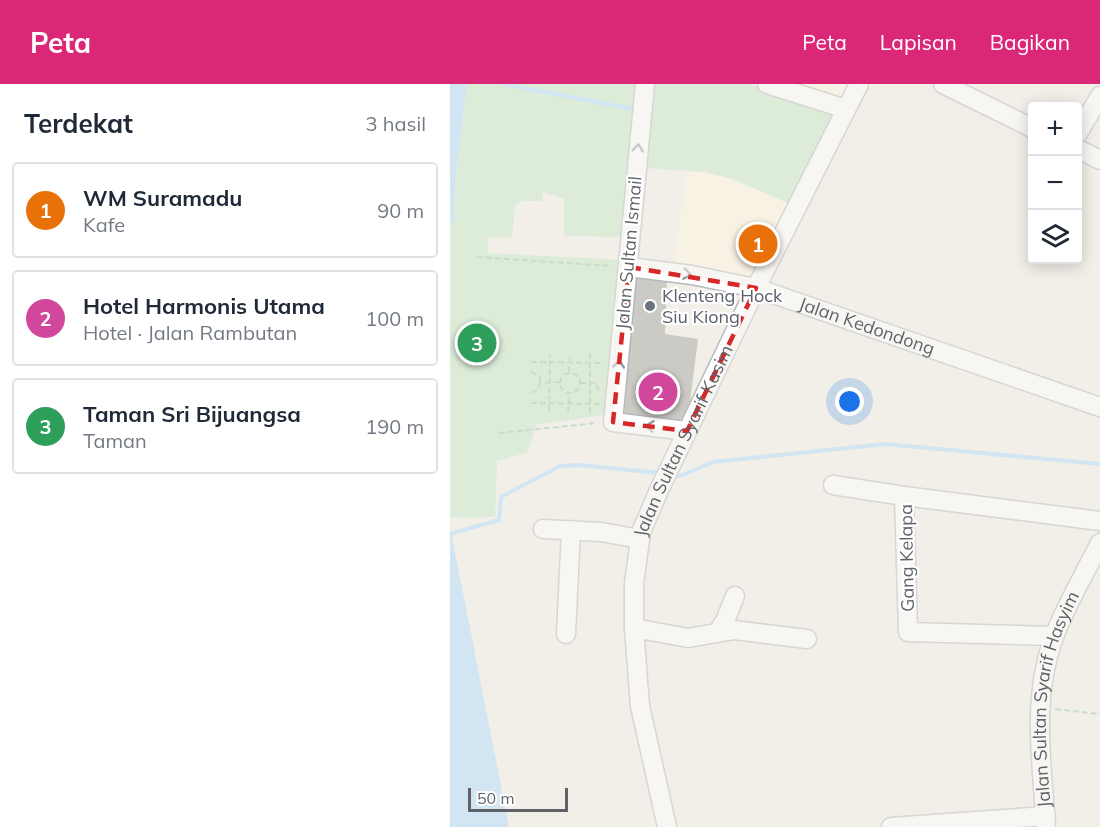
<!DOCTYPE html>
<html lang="id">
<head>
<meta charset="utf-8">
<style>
	body { margin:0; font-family:Mulish,sans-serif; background:#f6f6f7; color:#1f2937 }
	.controls { position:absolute; right:18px; top:18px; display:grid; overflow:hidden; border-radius:6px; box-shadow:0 3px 15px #0003 }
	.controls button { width:54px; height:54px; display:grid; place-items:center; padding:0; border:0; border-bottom:2px solid #e0e1e3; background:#fff; color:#1f2937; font:30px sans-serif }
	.scale { position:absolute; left:18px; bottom:15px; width:100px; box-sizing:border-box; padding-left:6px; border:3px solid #5f6368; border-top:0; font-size:16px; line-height:21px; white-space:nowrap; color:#5f6368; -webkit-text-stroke:4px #fff; paint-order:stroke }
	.you { position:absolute; left:400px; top:318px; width:21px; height:21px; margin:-15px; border:4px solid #fff; border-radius:50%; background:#1a73e8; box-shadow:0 0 0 9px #1a73e833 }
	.badge { display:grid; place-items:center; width:39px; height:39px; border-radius:50%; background:#db2777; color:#fff; font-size:20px; font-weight:700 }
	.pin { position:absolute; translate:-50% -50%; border:3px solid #fff; box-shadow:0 2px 6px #0006 }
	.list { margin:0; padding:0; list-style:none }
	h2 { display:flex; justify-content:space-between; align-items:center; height:78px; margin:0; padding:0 24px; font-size:26px }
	h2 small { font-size:20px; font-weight:400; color:#747a83 }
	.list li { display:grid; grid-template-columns:39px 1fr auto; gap:18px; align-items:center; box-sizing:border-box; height:96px; margin:0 12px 12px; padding:0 12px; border:2px solid #e0e1e3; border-radius:6px }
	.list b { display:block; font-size:22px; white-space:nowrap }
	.list p { margin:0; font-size:20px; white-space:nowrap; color:#747a83 }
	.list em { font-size:20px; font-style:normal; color:#747a83 }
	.icon { flex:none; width:33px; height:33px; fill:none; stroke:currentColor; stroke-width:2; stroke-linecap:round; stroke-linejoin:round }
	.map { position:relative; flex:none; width:650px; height:743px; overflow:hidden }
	header { display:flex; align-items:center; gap:36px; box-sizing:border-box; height:84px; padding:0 30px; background:#db2777; color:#fff }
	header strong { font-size:28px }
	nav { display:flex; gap:33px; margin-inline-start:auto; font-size:21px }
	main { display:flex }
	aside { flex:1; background:#fff }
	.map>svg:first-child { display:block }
</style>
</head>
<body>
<header>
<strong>Peta</strong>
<nav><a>Peta</a><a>Lapisan</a><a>Bagikan</a></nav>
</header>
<main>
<aside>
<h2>Terdekat<small>3 hasil</small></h2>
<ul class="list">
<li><span class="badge" style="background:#e8710a">1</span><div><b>WM Suramadu</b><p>Kafe</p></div><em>90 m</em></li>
<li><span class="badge" style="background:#d1479c">2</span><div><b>Hotel Harmonis Utama</b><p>Hotel · Jalan Rambutan</p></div><em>100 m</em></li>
<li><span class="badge" style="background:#2e9e5b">3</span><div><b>Taman Sri Bijuangsa</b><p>Taman</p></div><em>190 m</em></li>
</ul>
</aside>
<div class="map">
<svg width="650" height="743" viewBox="0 0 650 743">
	<rect width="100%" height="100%" fill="#f1efe8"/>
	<path fill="#fef7e0" d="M338,0h63l-7,15z
		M237,88h18l27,7 58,25 -35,71 -12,1 -69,-14z"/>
	<path fill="#c5e8c5" d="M17,0h169l-13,153 -59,-1v-37l-21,-7 -1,9h-21l-6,5 -3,31 -24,1v15l135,7 -14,154 -73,11 -8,27 -31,9 -2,56 -45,1v-296h4l1,-39z
		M202,0h97l84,30 -43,90 -58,-25 -27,-7 -60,-4z"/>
	<path fill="#aadaff" d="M0,0h17l-12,99 -1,39h-4z
		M0,443l59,300h-59z"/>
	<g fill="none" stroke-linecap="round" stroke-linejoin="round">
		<path stroke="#aadaff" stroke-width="4" d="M53,0l130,25
			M221,391l9,1 33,-14 172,-18 215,20
			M0,450l49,-14 2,-23 59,-31 19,-1 81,8"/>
	</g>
	<path fill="#cccac5" d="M186,192l31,2 -2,56 33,5 -9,70 -10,12 -55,-4z"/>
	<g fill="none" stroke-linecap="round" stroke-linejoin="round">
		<defs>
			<g id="minor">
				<path d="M195,0l-32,338 74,9"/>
				<path d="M317,0l79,25"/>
				<path d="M493,0l89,44"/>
				<path d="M628,49l22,-37"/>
				<path d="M628,65l22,11"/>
				<path id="s1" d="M179,183l63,8 64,13 344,119"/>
				<path d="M383,401l71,11"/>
				<path d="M93,445l58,3 39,7"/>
				<path d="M184,544l54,10 46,-8 73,9"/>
				<path d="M267,549l8,-12 10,-25"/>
				<path d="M116,550l5,-104"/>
				<path d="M604,552l-146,-4 -4,-136 196,25"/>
				<path id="s2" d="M217,743l-27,-121 -6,-78v-44l7,-52 19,-44 96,-200 103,-204"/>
				<path d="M441,743l155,-11"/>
				<path id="s3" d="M596,743c-4,-64 -15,-128 8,-190 12,-32 31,-64 46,-94"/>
			</g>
		</defs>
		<use href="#minor" stroke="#b5b8bc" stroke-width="21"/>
		<path stroke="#9cc7a9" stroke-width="2" stroke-dasharray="6 3" stroke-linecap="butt" d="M27,173l134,9
			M81,278l73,1
			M81,287l9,6v6
			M119,288l1,-18
			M110 299a10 10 0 1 1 20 0a10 10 0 1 1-20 0Z
			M130,299h16l3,8
			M82,309l5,-3 3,-7 20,-1
			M81,319l69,1
			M99,327l1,-57
			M118,328l2,-19
			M140,329v-59
			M49,349l98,-10
			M605,625l45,5"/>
		<use href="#minor" stroke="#fff" stroke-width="18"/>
	</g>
	<defs><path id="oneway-chevron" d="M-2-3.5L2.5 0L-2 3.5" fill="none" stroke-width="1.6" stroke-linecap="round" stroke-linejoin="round" transform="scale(1.5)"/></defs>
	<g stroke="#979a9d">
		<use href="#oneway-chevron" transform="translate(188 64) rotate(-84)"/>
		<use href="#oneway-chevron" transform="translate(237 190) rotate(8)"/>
		<use href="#oneway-chevron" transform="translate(169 280) rotate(-84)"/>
		<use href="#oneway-chevron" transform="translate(200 342) rotate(-173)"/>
	</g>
	<path d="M0 0H650V743H0ZM179,183l127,21 -69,143 -74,-9z" fill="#f1efe8" fill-opacity=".55" fill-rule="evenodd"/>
	<path fill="none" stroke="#d62828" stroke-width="4.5" stroke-dasharray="12 8" stroke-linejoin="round" d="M179,183l127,21 -69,143 -74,-9z"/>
	<circle fill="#6b7280" stroke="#fff" stroke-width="2" cx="200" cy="222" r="6"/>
	<g text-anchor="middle" stroke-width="4.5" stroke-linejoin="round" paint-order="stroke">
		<g font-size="18" fill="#5f6368" stroke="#fff">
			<text transform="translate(179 169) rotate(-85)" y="6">Jalan Sultan Ismail</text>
			<text dy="6" stroke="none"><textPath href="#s1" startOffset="246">Jalan Kedondong</textPath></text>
			<text dy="6" stroke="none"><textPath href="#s2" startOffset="399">Jalan Sultan Syarif Kasim</textPath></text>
			<text transform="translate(457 474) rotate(-91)" y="6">Gang Kelapa</text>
			<text dy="6" stroke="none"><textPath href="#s3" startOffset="130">Jalan Sultan Syarif Hasyim</textPath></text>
		</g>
		<g font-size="18" fill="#5b616d" stroke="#fff" text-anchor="start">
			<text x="212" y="218">Klenteng Hock<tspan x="212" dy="21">Siu Kiong</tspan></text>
		</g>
	</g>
</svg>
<div class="controls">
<button>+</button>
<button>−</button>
<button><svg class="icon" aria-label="layers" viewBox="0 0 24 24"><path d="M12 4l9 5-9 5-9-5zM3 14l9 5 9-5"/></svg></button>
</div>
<div class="scale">50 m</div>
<div class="you"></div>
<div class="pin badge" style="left:308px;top:160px;background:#e8710a">1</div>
<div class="pin badge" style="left:208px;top:308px;background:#d1479c">2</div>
<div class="pin badge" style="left:27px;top:259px;background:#2e9e5b">3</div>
</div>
</main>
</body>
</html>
